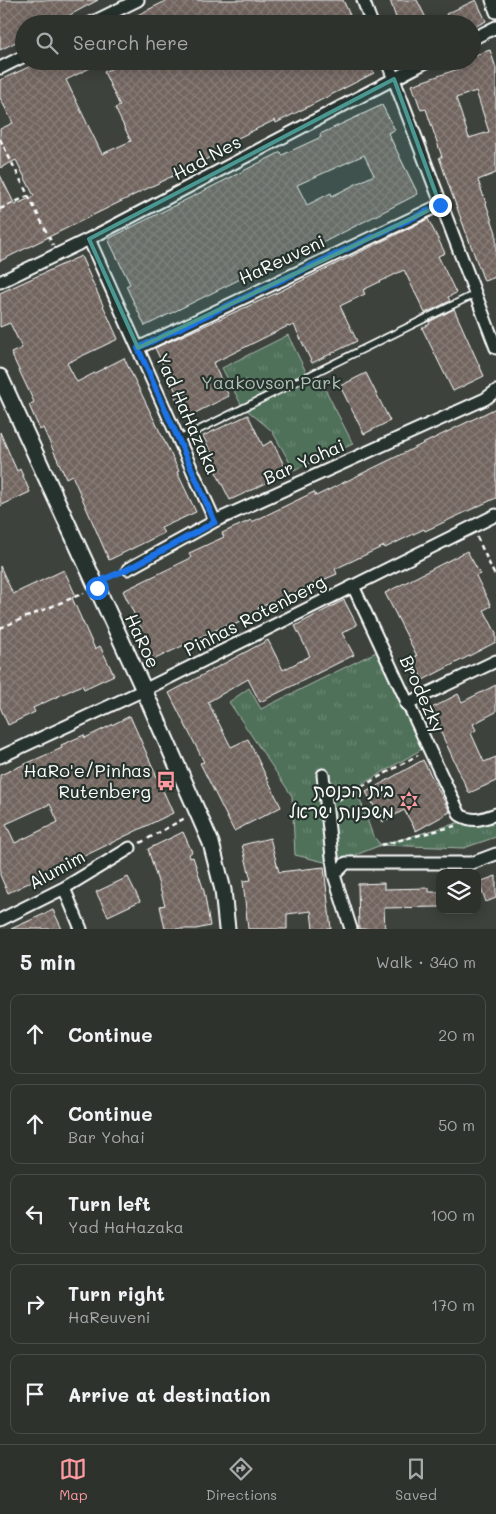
<!DOCTYPE html>
<html lang="en">
<head>
<meta charset="utf-8">
<style>
	body { margin:0; font-family:Mali,"Playpen Sans Hebrew",sans-serif; background:#363a35; color:#f1f3f6 }
	.controls { position:absolute; right:15px; bottom:15px; display:grid; overflow:hidden; border-radius:10px; box-shadow:0 2px 12px #0003 }
	.controls button { width:45px; height:45px; display:grid; place-items:center; padding:0; border:0; border-bottom:1px solid #494d49; background:#2e322d; color:#f1f3f6; font:25px sans-serif }
	.stop { position:absolute; width:15px; height:15px; margin:-11px; border:4px solid #1a73e8; border-radius:50%; background:#fff }
	.stop.end { background:#1a73e8; border-color:#fff; box-shadow:0 1px 5px #0008 }
	.list { margin:0; padding:0; list-style:none }
	h2 { display:flex; justify-content:space-between; align-items:center; height:65px; margin:0; padding:0 20px; font-size:21px }
	h2 small { font-size:16px; font-weight:400; color:#a7aaaa }
	.list li { display:grid; grid-template-columns:32px 1fr auto; gap:15px; align-items:center; box-sizing:border-box; height:80px; margin:0 10px 10px; padding:0 10px; border:1px solid #494d49; border-radius:10px }
	.list b { display:block; font-size:19px; white-space:nowrap }
	.list p { margin:0; font-size:16px; white-space:nowrap; color:#a7aaaa }
	.list em { font-size:16px; font-style:normal; color:#a7aaaa }
	.icon { flex:none; width:28px; height:28px; fill:none; stroke:currentColor; stroke-width:2; stroke-linecap:round; stroke-linejoin:round }
	.map { position:relative; flex:none; width:496px; height:929px; overflow:hidden }
	.search { position:absolute; background:#2e322d; box-shadow:0 2px 12px #0003; left:15px; right:15px; top:15px; height:55px; display:flex; align-items:center; gap:12px; box-sizing:border-box; padding:0 18px; border-radius:28px; color:#a7aaaa; font-size:19px }
	.sheet { height:515px; background:#2e322d }
	nav { display:flex; justify-content:space-around; align-items:center; box-sizing:border-box; height:70px; border-top:1px solid #494d49; background:#2e322d; font-size:14px; color:#a7aaaa }
	nav a { display:grid; justify-items:center; gap:2px }
	nav .on { color:#ff9aa2 }
	.map>svg:first-child { display:block }
</style>
</head>
<body>
<div class="map">
<svg width="496" height="929" viewBox="0 0 496 929">
	<defs>
		<pattern id="park-tufts" width="24" height="20" patternUnits="userSpaceOnUse" patternTransform="scale(1.25)"><rect width="24" height="20" fill="#50715a"/><path d="M3 7l-1-3M5 7V3M7 7l1-3M15 17l-1-3M17 17v-4M19 17l1-3" fill="none" stroke="#6a8673"/></pattern>
		<pattern id="building-cross-hatch" width="8" height="8" patternUnits="userSpaceOnUse" patternTransform="scale(1.25)"><rect width="8" height="8" fill="#72655f"/><path d="M0 0l8 8M0 8l8-8" fill="none" stroke="#877c77"/></pattern>
	</defs>
	<rect width="100%" height="100%" fill="#3d423c"/>
	<filter id="ink" filterUnits="userSpaceOnUse"><feTurbulence type="fractalNoise" baseFrequency=".02" numOctaves="2"/><feDisplacementMap in="SourceGraphic" scale="10" xChannelSelector="R" yChannelSelector="G"/><feConvolveMatrix kernelMatrix="1 2 1 2 8 2 1 2 1" color-interpolation-filters="sRGB"/></filter>
	<g filter="url(#ink)">
		<path fill="url(#park-tufts)" stroke="#a8b8ac" d="M288,335l20,41 9,-3 36,71 -59,26 -22,-39 -30,-25 -20,-38z
			M376,652l46,97 -66,39 17,48 8,9 87,-25 28,-13v30l-32,11 -83,-3 -48,19 -38,-9 -3,-59 -63,-94 20,-14 12,21z"/>
		<path fill="url(#building-cross-hatch)" stroke="#fff" fill-rule="evenodd" d="M0,0h98l-45,24h-29v14l-24,12z
			M168,0h175l11,24h-235z
			M390,0h27l12,24h-31z
			M476,0l10,21 -14,7v-4h-21l-5,-10z
			M490,50l6,18v105l-18,7 18,53v44l-12,4 -34,-92 -11,-32h3l-16,-48 -5,1 -9,-25 46,-16 -2,-8h16v-5zM476,91l13,41 -20,6 -13,-40z
			M42,61h62l-38,19 36,74 29,-13 -16,-33 5,-2 -16,-34 22,-11h242l6,12 -98,50 -1,-3 -41,20 2,4 -41,21 -195,96v-86l15,30 19,-9 -18,-36 -16,8v-39l13,-6 -13,-25v-18z
			M382,105l13,25 -7,3 30,61 -129,66 -2,-4 -142,70 -19,-40 4,-2 -22,-45 173,-87 1,3 39,-18 -1,-3zM364,155l10,20 -42,21 -1,-3 -24,12 -10,-20z
			M428,219l17,34 -7,3 18,37 -8,4 2,4 -25,12 -21,-43 -41,20 2,4 -25,12 17,35 -45,22 -18,-38 -5,2 -1,-1 -75,37 16,33 -44,22 -11,-24 2,-2 -21,-44 109,-49z
			M81,256l37,83 -51,24 10,19 47,-24 55,113 -2,1 19,40 -35,16 3,5 -55,27 -37,-85 -6,3 -23,-50 -3,2 -11,-25 5,-3 -23,-49 11,-5 -12,-25 -10,4v-34z
			M454,309l30,67 -31,15 -31,-63 8,-4 -1,-2z
			M366,373l24,48 -26,13 -24,-48z
			M496,408v90l-71,33 -1,-2 -39,19 -1,-2 -49,23 2,5 -79,34 2,4 -32,16 -2,-3 -73,35 -14,-29 3,-1 -19,-39 68,-33 -2,-5 35,-16 -2,-4 29,-13 1,2 62,-30 2,4z
			M248,415l15,31 9,-5 16,32 -58,27 -16,-32 4,-2 -15,-30z
			M0,432l17,39 3,-2 10,23 -30,14z
			M467,551l13,23 -4,2 15,30 -7,4 12,23v9l-73,38 -11,-22 5,-2 -32,-63z
			M0,566l13,28 51,-24 12,26 -4,2 23,51 5,-3 14,29 -30,14 -2,-4 -49,23 2,4 -27,13 -8,-18z
			M344,600l13,25 -15,8 12,22 -94,47 -12,-23 -40,23 23,45 17,-8 33,68 -47,24 -34,-68 4,-1 -35,-69 99,-53 15,30 27,-14 -15,-30z
			M496,685v27l-23,12 3,6 -5,3 13,29 12,-5v24l-27,12 -39,-84 28,-15 4,8z
			M130,716l43,97 -165,80 -8,-18v-100l62,-27 -1,-3 23,-10 1,3zM50,804l8,18 -43,21 -9,-19z
			M423,760l27,52 -34,19 -12,-21 -21,12 -17,-30z
			M183,832l9,20 -3,2 1,4 3,-1 11,34 6,35 -14,3h-31l-5,-23 5,-1 -17,-56z
			M270,838l9,34 45,-5 7,62h-18l-2,-18 -24,3v15h-39l-5,-48 8,-1 -9,-35z
			M496,876v22l-10,4 -7,-20z
			M128,877l12,24 -32,15 -12,-24z
			M384,883v6l45,-1v4h11v15l-56,1 1,21h-26l-1,-45z
			M53,910l9,19h-51z"/>
		<g fill="none" stroke-linecap="round" stroke-linejoin="round">
			<defs>
				<path id="lane" d="M180,439l295,-145"/>
				<path id="street" d="M363,0l9,24
					M492,0l4,12
					M89,24l49,-24
					M472,39l24,-12
					M387,61l109,287
					M0,68l24,-12
					M89,239l126,282
					M0,282l89,-43 339,-178
					M138,348l302,-143
					M128,569l87,-48 270,-122 11,-8
					M353,586l107,229c14,8 22,4 36,-1
					M406,704l90,-43
					M0,757l144,-67 352,-175
					M323,775l11,100 17,54
					M334,875l12,-12h126l24,-9
					M64,888l17,41
					M0,920l64,-32 66,-40"/>
				<path id="secondary" d="M0,377l144,313 67,153 12,47 4,39"/>
			</defs>
			<use href="#lane" stroke="#fff" stroke-width="9"/>
			<use href="#street" stroke="#fff" stroke-width="15"/>
			<use href="#secondary" stroke="#fff" stroke-width="19"/>
			<path stroke="#fff" stroke-width="2.5" stroke-dasharray="5 4" stroke-linecap="butt" d="M0,139l53,106
				M0,209l28,-13
				M477,537l19,41
				M107,578l11,-5
				M0,628l84,-35
				M338,800l80,-45
				M140,843l45,-25
				M381,845l74,-19"/>
			<use href="#lane" stroke="#26332d" stroke-width="5.5"/>
			<use href="#street" stroke="#26332d" stroke-width="11"/>
			<use href="#secondary" stroke="#26332d" stroke-width="15"/>
		</g>
	</g>
	<g fill="none" stroke-linecap="round" stroke-linejoin="round" filter="url(#ink)">
		<path stroke="#1a73e8" stroke-width="6" d="M97,588l-2,-5 33,-14 87,-47 -77,-174 302,-143"/>
	</g>
	<path fill="#4b9892" fill-opacity="0.2" stroke="#4b9892" stroke-width="4" stroke-linejoin="round" d="M394,79l46,126 -302,143 -49,-109z"/>
	<defs>
		<symbol id="bus-bare" viewBox="-9 -9 18 18"><path d="M-5-6H5V4H4V6H2V4H-2V6H-4V4H-5ZM-3.5-4V0h7V-4ZM-3.5 1.2v1.5H-2V1.2ZM2 1.2v1.5H3.5V1.2Z" fill="#ff9aa2" stroke="#26332d" stroke-width="2.5" paint-order="stroke"/></symbol>
		<symbol id="synagogue-bare" viewBox="-9 -9 18 18"><path d="M0-6.5L5.6 3.2H-5.6ZM0 6.5L5.6-3.2H-5.6Z" fill="#ff9aa2" stroke="#26332d" stroke-width="2.5" paint-order="stroke"/></symbol>
	</defs>
	<g fill-rule="evenodd">
		<use href="#bus-bare" x="152" y="767" width="28" height="28"/>
		<use href="#synagogue-bare" x="395" y="787" width="28" height="28"/>
	</g>
	<g text-anchor="middle" stroke-width="4.5" stroke-linejoin="round" paint-order="stroke">
		<g font-size="18" fill="#fff" stroke="#26332d">
			<text transform="translate(207 158) rotate(-28)" y="6">Had Nes</text>
			<text transform="translate(282 260) rotate(-25)" y="6">HaReuveni</text>
			<text transform="translate(187 414) rotate(66)" y="6">Yad HaHazaka</text>
			<text transform="translate(304 462) rotate(-24)" y="6">Bar Yohai</text>
			<text transform="translate(255 616) rotate(-27)" y="6">Pinhas Rotenberg</text>
			<text transform="translate(142 641) rotate(65)" y="6">HaRoe</text>
			<text transform="translate(422 694) rotate(65)" y="6">Brodezky</text>
			<text transform="translate(57 870) rotate(-29)" y="6">Alumim</text>
		</g>
		<g font-size="18" fill="#b0bfb5" stroke="#26332d">
			<text x="271" y="389">Yaakovson Park</text>
		</g>
		<g font-size="18" fill="#fff" stroke="#26332d" text-anchor="end">
			<text x="151" y="777">HaRo'e/Pinhas<tspan x="151" dy="21">Rutenberg</tspan></text>
			<text x="394" y="797">בית הכנסת<tspan x="394" dy="21">משכנות ישראל</tspan></text>
		</g>
	</g>
</svg>
<div class="controls">
<button><svg class="icon" aria-label="layers" viewBox="0 0 24 24"><path d="M12 4l9 5-9 5-9-5zM3 14l9 5 9-5"/></svg></button>
</div>
<div class="stop" style="left:97px;top:588px"></div>
<div class="stop end" style="left:440px;top:205px"></div>
<div class="search"><svg class="icon" aria-label="search" viewBox="0 0 24 24"><circle cx="10" cy="10" r="6"/><path d="M15 15l6 6"/></svg>Search here</div>
</div>
<section class="sheet">
<h2>5 min<small>Walk · 340 m</small></h2>
<ul class="list">
<li><svg class="icon" aria-label="ahead" viewBox="0 0 24 24"><path d="M12 20V5M6 11l6-6 6 6"/></svg><div><b>Continue</b></div><em>20 m</em></li>
<li><svg class="icon" aria-label="ahead" viewBox="0 0 24 24"><path d="M12 20V5M6 11l6-6 6 6"/></svg><div><b>Continue</b><p>Bar Yohai</p></div><em>50 m</em></li>
<li><svg class="icon" aria-label="left" viewBox="0 0 24 24"><path d="M17 20v-9H6M10 6l-5 5 5 5"/></svg><div><b>Turn left</b><p>Yad HaHazaka</p></div><em>100 m</em></li>
<li><svg class="icon" aria-label="right" viewBox="0 0 24 24"><path d="M7 20v-9h11M14 6l5 5-5 5"/></svg><div><b>Turn right</b><p>HaReuveni</p></div><em>170 m</em></li>
<li><svg class="icon" aria-label="arrive" viewBox="0 0 24 24"><path d="M6 21V4h12l-3 4 3 4H6"/></svg><div><b>Arrive at destination</b></div></li>
</ul>
</section>
<nav>
<a class="on"><svg class="icon" aria-label="map" viewBox="0 0 24 24"><path d="M3 6l6-2 6 2 6-2v14l-6 2-6-2-6 2zM9 4v14M15 6v14"/></svg>Map</a>
<a><svg class="icon" aria-label="directions" viewBox="0 0 24 24"><path d="M12 3l9 9-9 9-9-9zM9 14v-3h6M13 9l2 2-2 2"/></svg>Directions</a>
<a><svg class="icon" aria-label="saved" viewBox="0 0 24 24"><path d="M7 4h10v16l-5-4-5 4z"/></svg>Saved</a>
</nav>
</body>
</html>
